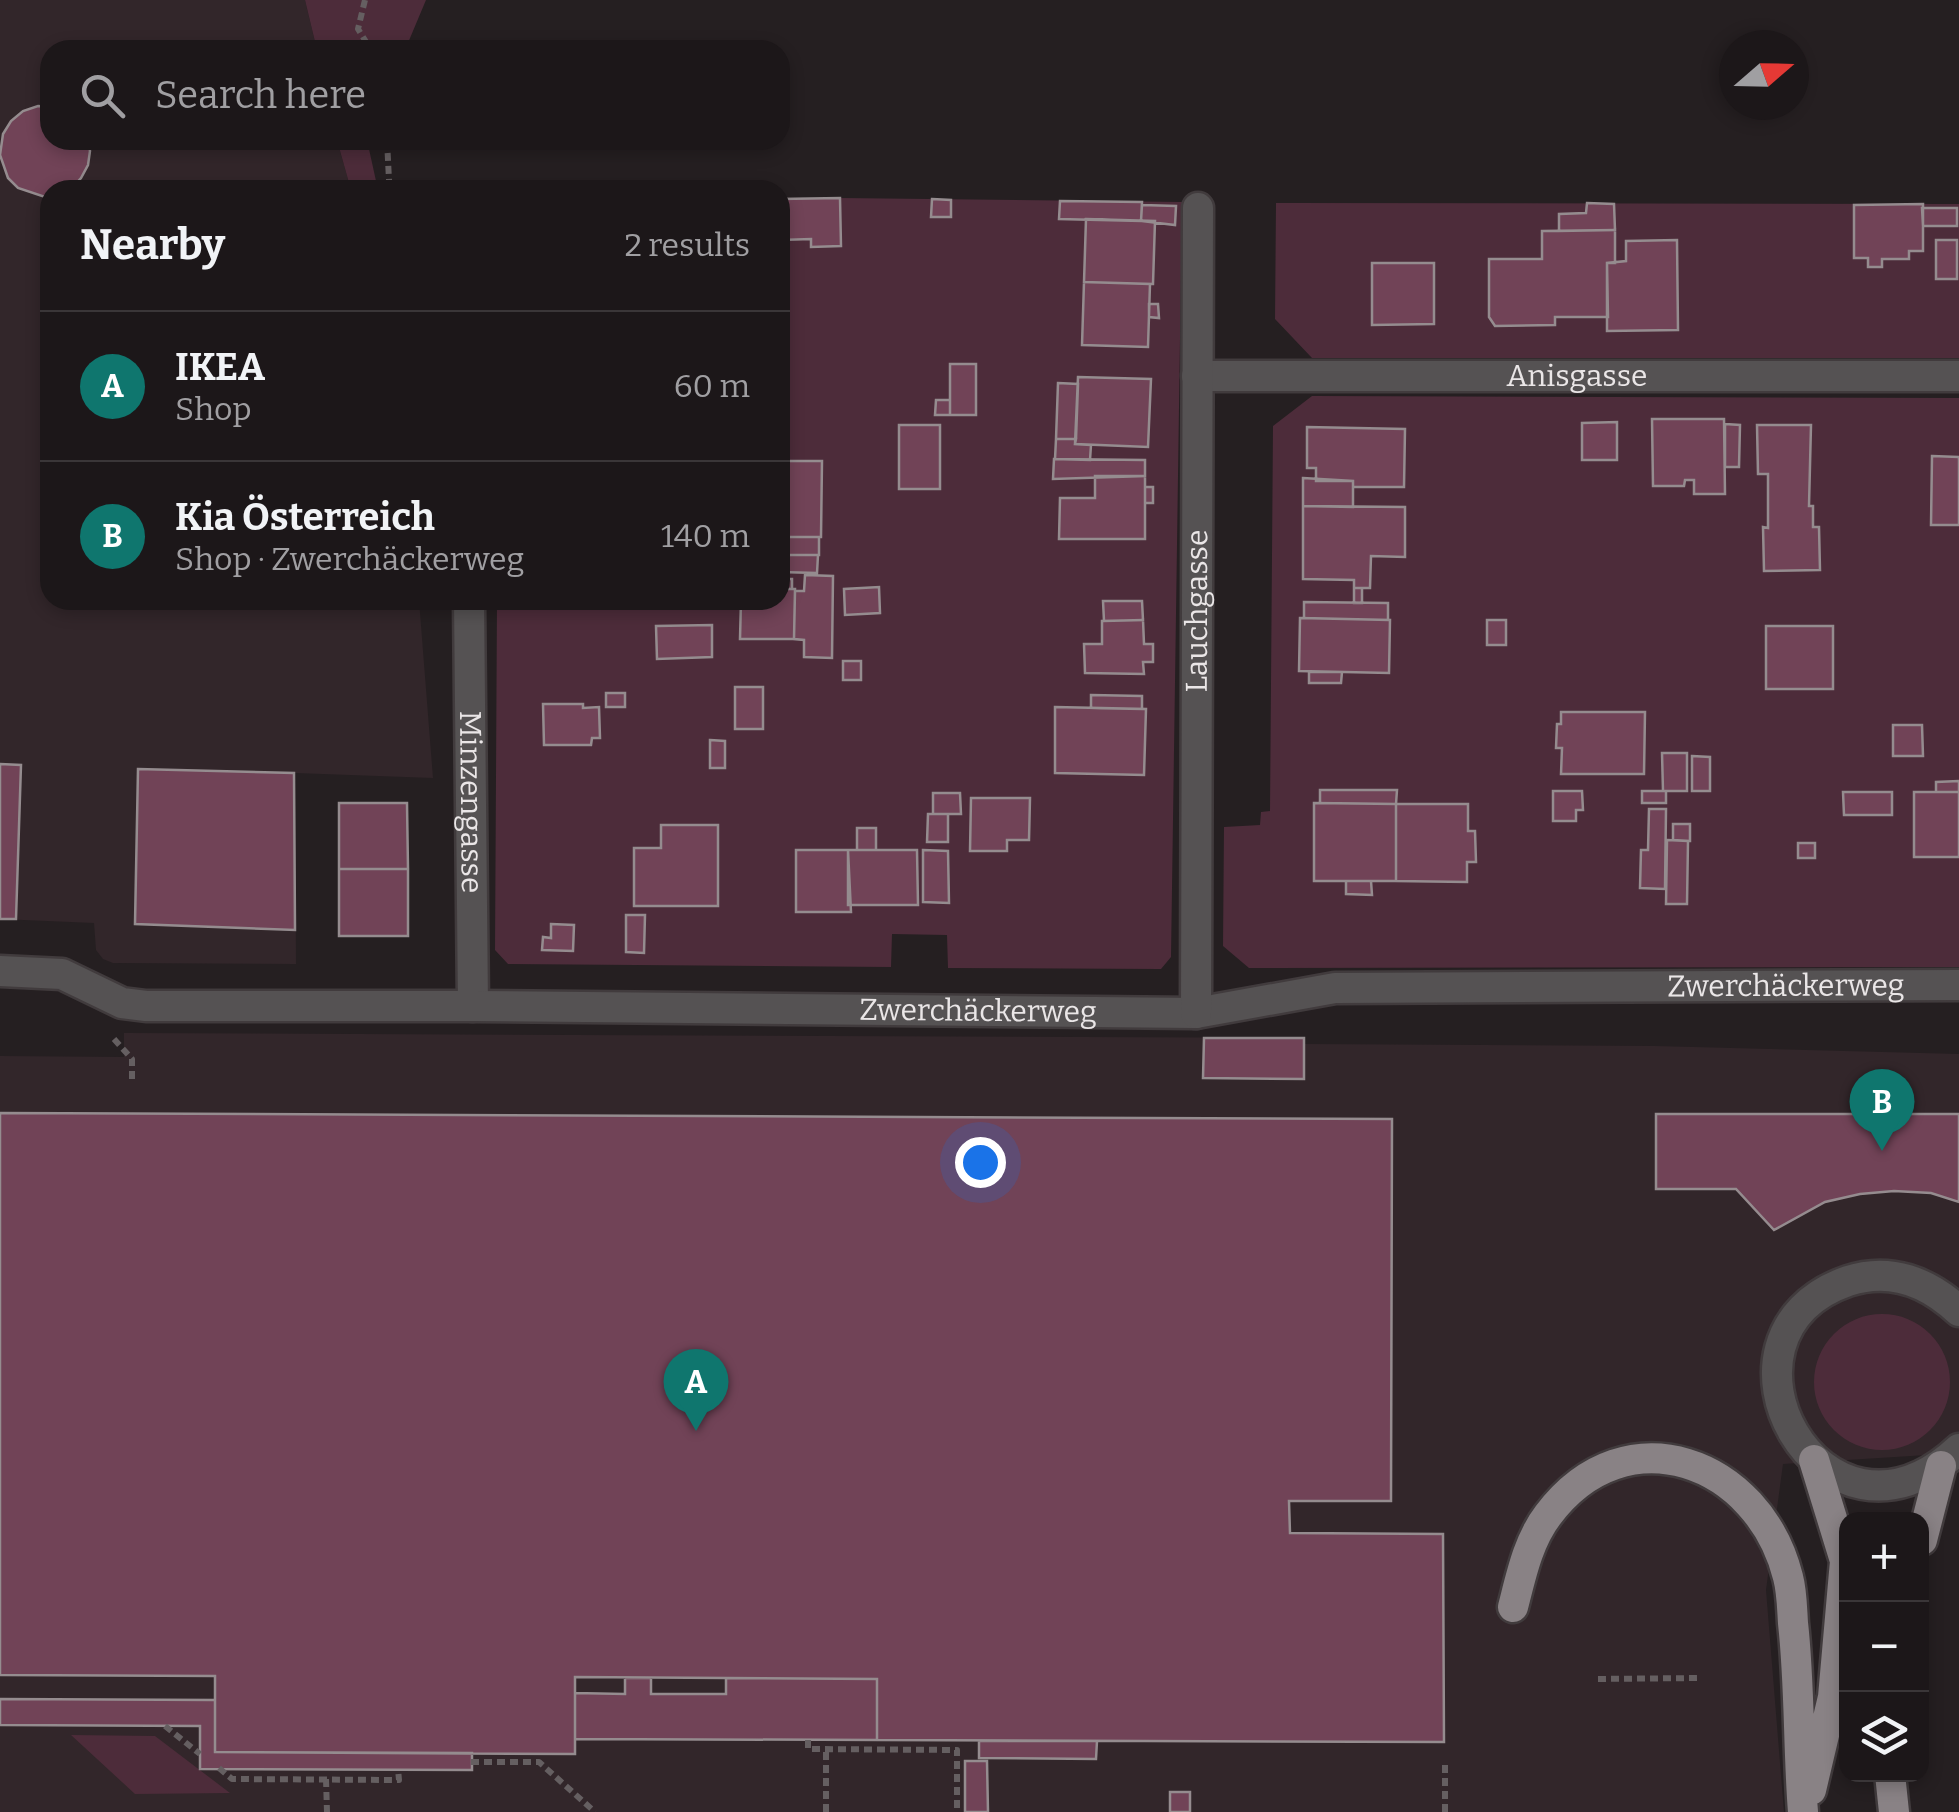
<!DOCTYPE html>
<html lang="en">
<head>
<meta charset="utf-8">
<style>
	body { margin:0; font-family:Bitter,serif; background:#292426; color:#f1f3f6 }
	.controls { position:absolute; right:30px; bottom:30px; display:grid; overflow:hidden; border-radius:20px; box-shadow:0 5px 15px #0003 }
	.controls button { width:90px; height:90px; display:grid; place-items:center; padding:0; border:0; border-bottom:2px solid #3a3638; background:#1c1719; color:#f1f3f6; font:50px sans-serif }
	.compass { position:absolute; left:1719px; top:30px; width:90px; height:90px; border-radius:50%; background:#1c1719; box-shadow:0 5px 15px #0003; rotate:70deg }
	.you { position:absolute; left:980px; top:1162px; width:35px; height:35px; margin:-25px; border:8px solid #fff; border-radius:50%; background:#1a73e8; box-shadow:0 0 0 15px #1a73e833 }
	.badge { display:grid; place-items:center; width:65px; height:65px; border-radius:50%; background:#0f766e; color:#fff; font-size:32px; font-weight:700 }
	.pin { position:absolute; translate:-50% -82px; filter:drop-shadow(0 2px 5px #0008) }
	.pin::after { content:''; position:absolute; top:52px; width:35px; height:30px; background:inherit; clip-path:polygon(0 0,100% 0,50% 100%) }
	.list { margin:0; padding:0; list-style:none }
	h2 { display:flex; justify-content:space-between; align-items:center; height:130px; margin:0; padding:0 40px; font-size:42px }
	h2 small { font-size:32px; font-weight:400; color:#a09fa2 }
	.list li { display:grid; grid-template-columns:65px 1fr auto; gap:30px; align-items:center; box-sizing:border-box; height:150px; padding:0 40px; border-top:2px solid #3a3638 }
	.list b { display:block; font-size:38px; white-space:nowrap }
	.list p { margin:0; font-size:32px; white-space:nowrap; color:#a09fa2 }
	.list em { font-size:32px; font-style:normal; color:#a09fa2 }
	.icon { flex:none; width:55px; height:55px; fill:none; stroke:currentColor; stroke-width:2; stroke-linecap:round; stroke-linejoin:round }
	.map { position:relative; flex:none; width:1959px; height:1812px; overflow:hidden }
	.search { position:absolute; background:#1c1719; box-shadow:0 5px 15px #0003; left:40px; top:40px; width:750px; height:110px; display:flex; align-items:center; gap:25px; box-sizing:border-box; padding:0 35px; border-radius:30px; color:#a09fa2; font-size:38px }
	.panel { position:absolute; background:#1c1719; box-shadow:0 5px 15px #0003; left:40px; top:180px; width:750px; height:430px; border-radius:30px }
	.map>svg:first-child { display:block }
</style>
</head>
<body>
<div class="map">
<svg width="1959" height="1812" viewBox="0 0 1959 1812">
	<rect width="100%" height="100%" fill="#251f21"/>
	<path fill="#32262a" d="M0,0h305l12,50h-267v90h287l14,50h-301v410h369l14,178 -138,-5 1,191 -183,-1 -10,-4 -7,-9 -2,-27 -94,-4z
		M124,1033l1180,5 1,6 350,2 304,8v399l-176,11 -17,126 18,222h-1784v-756l124,1z"/>
	<path fill="#4d2c3a" d="M305,0h121l-21,50h-88z
		M337,140h30l11,50h-27z
		M840,198l342,4 -11,755 -10,12 -213,-1 -1,-33 -55,-1 -1,33 -383,-3 -13,-14 2,-350h283v-401z
		M1276,203l683,1v154h-647l-37,-39z
		M1312,396l647,2v569l-710,1 -26,-22 1,-119 36,-2 1,-13 9,-1 3,-385z
		M1814 1382a68 68 0 1 1 136 0a68 68 0 1 1-136 0Z
		M71,1735l84,1 75,57 -95,1z"/>
	<path fill="#714357" stroke="#958c8f" stroke-width="2.5" d="M38,106l12,1v33h38l2,11 -2,14 -7,13 -9,10 -22,2v6l-5,1 -27,-9 -10,-10 -8,-23 3,-21 8,-13 12,-10z
		M840,198l1,48 -30,1v-8l-31,1v-41z
		M932,199l19,1v17h-20z
		M1060,201l82,1 -1,19 -82,-2z
		M1587,203l27,1 1,26 -56,1v-17l27,-1z
		M1923,204v47h-14v8h-27v8h-14v-9h-14v-53z
		M1142,205l34,1 -1,19 -34,-4z
		M1922,208h35v18h-34z
		M1086,219l69,2 -2,63 -69,-2z
		M1615,230v33h-8l1,54h-53v8l-60,1 -6,-9v-58h53v-28z
		M1677,240l1,90 -71,1v-68l19,-2v-20z
		M1936,240h21v39h-21z
		M1372,263h62v61l-62,1z
		M1084,282l66,2 -2,63 -66,-2z
		M1149,304h9l1,14 -10,-1z
		M950,364h26v51h-26z
		M1078,377l73,2 -3,68 -73,-3z
		M1058,383l20,1 -2,55h-20z
		M936,400h14v15h-15z
		M1652,419h72l1,75h-31v-14h-9l-1,6h-31z
		M1617,422v38h-35v-37z
		M1725,424l15,1 -1,42h-14z
		M899,425h41v64h-41z
		M1757,425h54l-2,81h4v21h6l1,43 -56,1 -1,-44 5,1v-54h-10z
		M1307,427l98,2 -1,58h-51v-6h-37v-13h-9z
		M1056,439h20l-1,5 16,1 -1,15 -35,-1z
		M1932,456l27,1v68h-28z
		M1054,459l91,1v16l-92,3z
		M780,461h42l-1,76h-41z
		M1095,476h50v63h-86l1,-41h35z
		M1303,478l50,3v26l-50,-1z
		M1145,487h8v16h-8z
		M1303,506l102,1v50l-34,-1 -1,32h-16v-8l-51,-1z
		M780,537h39v18h-39z
		M780,555h38l-1,18 -37,-1z
		M805,575l28,1 -1,82 -28,-1v-17l-10,-1 1,-48h9z
		M780,579h12v10h-12z
		M879,587l1,26 -35,2 -1,-26z
		M1354,588h8v15h-8z
		M780,589h15l-1,50h-54l1,-39h39z
		M1103,601h39l1,19 -39,1z
		M1304,602l84,1v17l-84,-2z
		M1300,618l90,2 -1,53 -90,-2z
		M1143,620l1,24h9v18h-10l1,12 -59,-1 -1,-29h18v-23z
		M1487,620h19v25h-19z
		M712,625v32l-55,2 -1,-33z
		M1766,626h67v63h-67z
		M843,661h18v19h-18z
		M1309,672h33l-1,11h-32z
		M735,687h28v42h-28z
		M606,693h19v14h-19z
		M1091,695l51,1v13l-51,-1z
		M543,704h40v4l16,-1 1,31h-8l-1,7h-47z
		M1055,707l91,2 -2,66 -89,-2z
		M1561,712h84l-1,62h-83l1,-26h-6l1,-24h4z
		M1893,725h29l1,31h-30z
		M710,740l15,1v27h-15z
		M1662,753h25v38h-24z
		M1692,756l18,1v34h-18z
		M0,764l21,1 -5,154h-16z
		M138,769l156,4 1,157 -160,-6z
		M1959,781v11h-23v-10z
		M1320,790h77l-1,14 -76,-1z
		M1553,791h29l1,19h-7v11h-23z
		M1642,791h24v12h-24z
		M1843,792h49v23h-48z
		M1914,792h45v65h-45z
		M933,793h27l1,21h-28z
		M971,798h59l-1,42h-22v11h-37z
		M339,803h68l1,66h-69z
		M1314,803l82,1v77h-82z
		M1396,804h72v27h7l1,31h-9v20l-71,-1z
		M1649,809h17l-1,80 -25,-1 1,-38h7z
		M928,814h20v28h-21z
		M1673,824h17v17l-17,-1z
		M661,825h57v81h-84v-58h27z
		M857,828h19v22h-19z
		M1667,840l21,1 -1,63h-21z
		M1798,843h17v15h-17z
		M796,850h52l3,62h-55z
		M848,850h69l1,55h-70z
		M923,850l25,1 1,52 -26,-1z
		M339,869h69v67h-69z
		M1346,881h25l1,14 -26,-1z
		M626,915h19l-1,38 -18,-1z
		M551,924l23,1 -1,26 -31,-1 1,-13 8,1z
		M1204,1038h100v41l-101,-1z
		M0,1113l1392,6 -1,382h-102l1,32 153,1 1,208 -567,-2v-61l-302,-2v77l-360,-2v-76l-215,-1z
		M1656,1114h303v88l-28,-9 -37,-2 -34,3 -35,8 -51,28 -38,-41h-80z
		M625,1678h26v16h75v-16l151,1v61l-302,-1v-46l50,1z
		M0,1699l215,1v52l257,1v17l-272,-1v-43l-200,-1z
		M979,1741h118l-1,18 -117,-1z
		M965,1761h22l1,51h-23z
		M1170,1792h20v20h-20z"/>
	<g fill="none" stroke-linecap="round" stroke-linejoin="round">
		<defs>
			<g id="minor">
				<path id="s1" d="M1197,376h762"/>
				<path id="s2" d="M469,600l4,406"/>
				<path id="s3" d="M0,971l62,3 60,29 24,3h327l723,7 139,-25 624,-3"/>
				<path id="s4" d="M1196,1013l2,-805"/>
				<path d="M1959,1311c-31,-29 -69,-44 -111,-30 -156,54 -26,295 111,168"/>
			</g>
			<path id="primary" d="M1814,1460l32,104
				M1922,1540l19,-74
				M1513,1607c8,-31 15,-66 35,-92 78,-104 211,-54 240,62 4,15 4,31 5,46 7,63 5,126 10,189
				M1890,1774l4,38
				M1811,1790l22,-93 12,-136"/>
		</defs>
		<use href="#minor" stroke="#413b3d" stroke-width="35"/>
		<use href="#primary" stroke="#413b3d" stroke-width="35"/>
		<path stroke="#655f61" stroke-width="6" stroke-dasharray="8 5" stroke-linecap="butt" d="M365,0l-7,29 13,21
			M387,140l2,40 4,10
			M114,1039l18,20v21
			M1598,1679l100,-1
			M165,1726l35,28
			M808,1740v9l149,1v62
			M471,1762h68l56,50
			M219,1768l13,11 167,1 -1,-11
			M326,1779l1,33
			M826,1812v-63
			M1445,1812v-47"/>
		<use href="#minor" stroke="#555253" stroke-width="30"/>
		<use href="#primary" stroke="#898285" stroke-width="30"/>
	</g>
	<g text-anchor="middle" stroke-width="9" stroke-linejoin="round" paint-order="stroke">
		<g font-size="30" fill="#eae6e7" stroke="#1c1618">
			<text dy="10" stroke="none"><textPath href="#s1" startOffset="380">Anisgasse</textPath></text>
			<text dy="10" stroke="none"><textPath href="#s4" startOffset="402">Lauchgasse</textPath></text>
			<text dy="10" stroke="none"><textPath href="#s2" startOffset="202">Minzengasse</textPath></text>
			<text dy="10" stroke="none"><textPath href="#s3" startOffset="1795">Zwerchäckerweg</textPath></text>
			<text dy="10" stroke="none"><textPath href="#s3" startOffset="985">Zwerchäckerweg</textPath></text>
		</g>
	</g>
</svg>
<div class="controls">
<button>+</button>
<button>−</button>
<button><svg class="icon" aria-label="layers" viewBox="0 0 24 24"><path d="M12 4l9 5-9 5-9-5zM3 14l9 5 9-5"/></svg></button>
</div>
<svg class="compass" viewBox="-18 -18 36 36"><path d="M0-13l5 13h-10z" fill="#e53935"/><path d="M0 13l5-13h-10z" fill="#a09fa2"/></svg>
<div class="you"></div>
<div class="pin badge" style="left:696px;top:1431px">A</div>
<div class="pin badge" style="left:1882px;top:1151px">B</div>
<div class="search"><svg class="icon" aria-label="search" viewBox="0 0 24 24"><circle cx="10" cy="10" r="6"/><path d="M15 15l6 6"/></svg>Search here</div>
<section class="panel">
<h2>Nearby<small>2 results</small></h2>
<ul class="list">
<li><span class="badge">A</span><div><b>IKEA</b><p>Shop</p></div><em>60 m</em></li>
<li><span class="badge">B</span><div><b>Kia Österreich</b><p>Shop · Zwerchäckerweg</p></div><em>140 m</em></li>
</ul>
</section>
</div>
</body>
</html>
